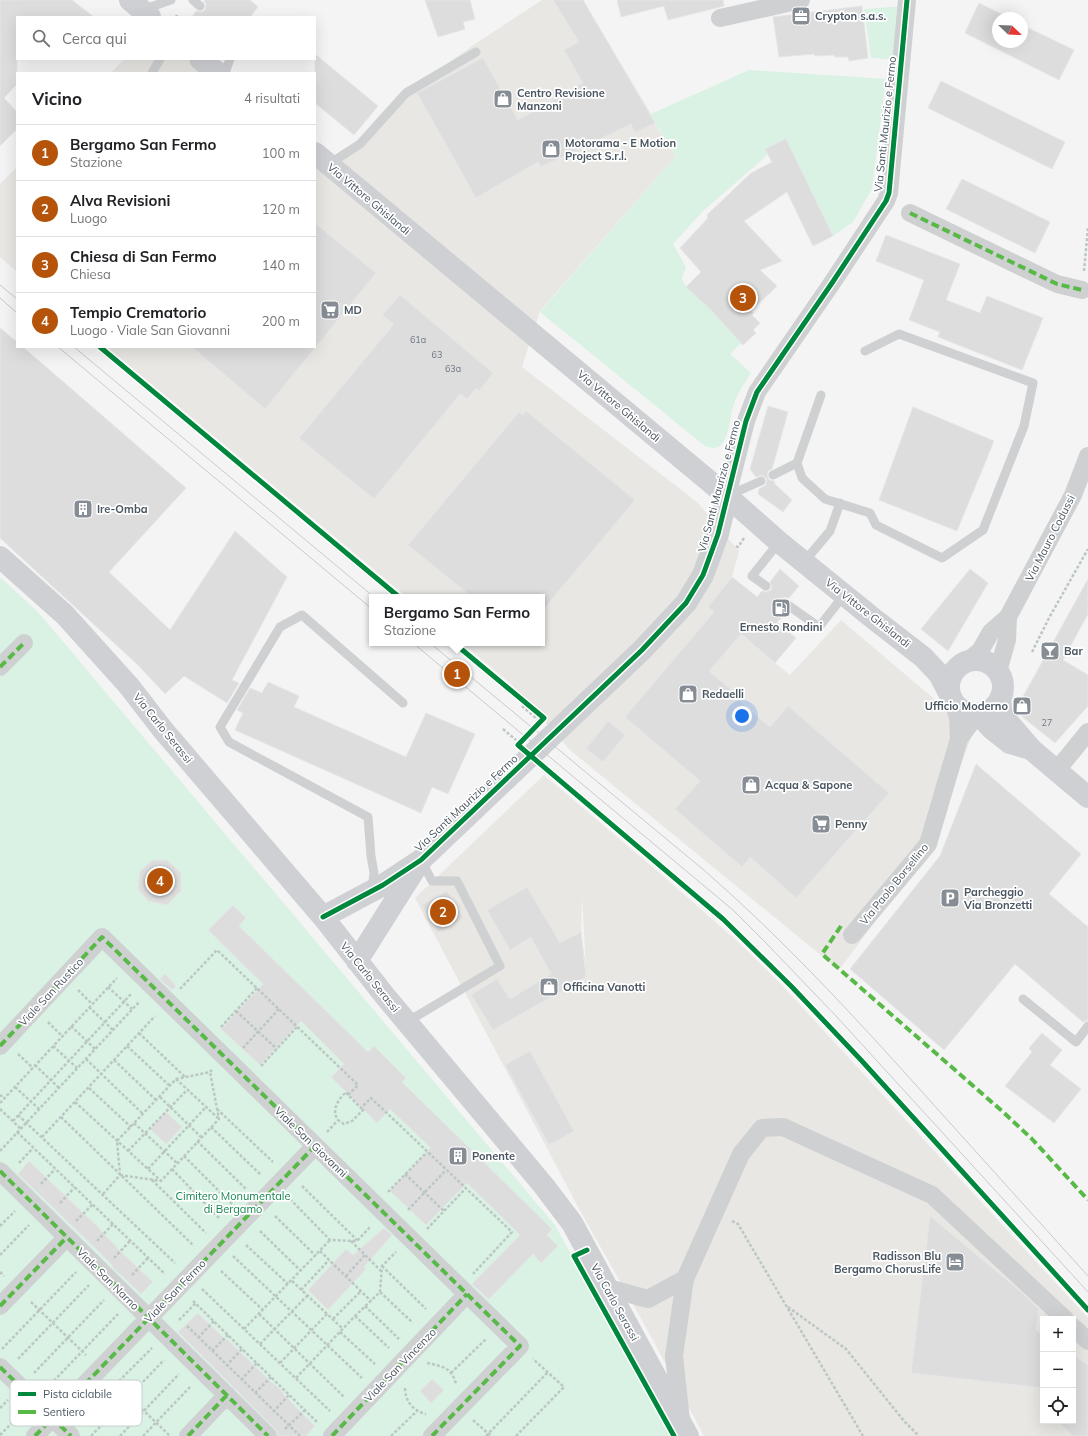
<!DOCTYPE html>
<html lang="it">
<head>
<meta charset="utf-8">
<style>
	body { margin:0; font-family:Mulish,sans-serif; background:#f2f2f2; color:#202124 }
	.controls { position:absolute; right:12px; bottom:12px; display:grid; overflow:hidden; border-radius:0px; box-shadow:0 4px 16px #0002 }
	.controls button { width:36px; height:36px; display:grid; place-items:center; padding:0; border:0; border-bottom:1px solid #e0e0e0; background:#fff; color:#202124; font:20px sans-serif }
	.compass { position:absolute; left:992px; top:12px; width:36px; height:36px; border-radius:50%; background:#fff; box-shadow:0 4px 16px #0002; rotate:113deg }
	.you { position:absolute; left:742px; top:716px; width:14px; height:14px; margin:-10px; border:3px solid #fff; border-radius:50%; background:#1a73e8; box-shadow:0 0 0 6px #1a73e833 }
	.badge { display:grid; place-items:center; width:26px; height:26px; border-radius:50%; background:#b45309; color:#fff; font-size:13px; font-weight:700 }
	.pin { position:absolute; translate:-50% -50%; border:2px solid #fff; box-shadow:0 1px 4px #0006 }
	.popup { position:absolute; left:369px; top:594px; width:176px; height:52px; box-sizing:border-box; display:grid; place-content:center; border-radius:0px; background:#fff; filter:drop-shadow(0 1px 3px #0005); font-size:13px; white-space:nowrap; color:#757577 }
	.popup b { font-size:15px; color:#202124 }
	.popup::after { content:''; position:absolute; left:50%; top:100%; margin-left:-8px; border:8px solid transparent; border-top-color:#fff }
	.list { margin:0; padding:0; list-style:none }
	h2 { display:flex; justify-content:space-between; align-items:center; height:52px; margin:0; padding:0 16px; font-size:17px }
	h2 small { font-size:13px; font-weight:400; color:#757577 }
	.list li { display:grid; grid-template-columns:26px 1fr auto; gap:12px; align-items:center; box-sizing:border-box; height:56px; padding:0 16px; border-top:1px solid #e0e0e0 }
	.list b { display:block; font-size:15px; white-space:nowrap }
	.list p { margin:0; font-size:13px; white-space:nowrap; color:#757577 }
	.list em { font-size:13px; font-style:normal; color:#757577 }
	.icon { flex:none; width:22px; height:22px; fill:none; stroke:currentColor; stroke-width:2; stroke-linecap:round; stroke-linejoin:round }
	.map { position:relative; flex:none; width:1088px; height:1436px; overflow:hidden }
	.search { position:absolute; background:#fff; box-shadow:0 4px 16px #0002; left:16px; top:16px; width:300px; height:44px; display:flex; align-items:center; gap:10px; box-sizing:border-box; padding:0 14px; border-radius:0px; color:#757577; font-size:15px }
	.panel { position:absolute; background:#fff; box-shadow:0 4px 16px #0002; left:16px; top:72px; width:300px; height:276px; border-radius:0px }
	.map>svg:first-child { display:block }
</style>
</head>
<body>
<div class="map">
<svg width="1088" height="1436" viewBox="0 0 1088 1436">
	<rect width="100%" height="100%" fill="#f4f4f4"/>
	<path fill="#e8e7e3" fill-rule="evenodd" d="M542,0h41l68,114 4,10 21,32 -136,155 -18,56 175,135 42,49 -7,26 -24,30 67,56 15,12 51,-55 132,112 -42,115 -92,123 -269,-220 -60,-67 -48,-40h80v-46h-135l-300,-250h208v-181l45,-22 46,-51 66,-47z
		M124,59h62l17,14h-92z
		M17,167v105l-17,-15v-73z
		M544,775l119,101 74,65 41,40 310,337v118h-384l-56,-105 -70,-124 -163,-309zM582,897l4,70 -5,-34zM1043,1319h30v102h-30z"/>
	<path fill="#d9f2e3" d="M903,6l-4,54 -28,-2 -7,-49z
		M749,70l137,9 -14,110 -19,33 -20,14 -47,-97 -83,72 -30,33 13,23 -4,11 4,9 24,22 31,34 -11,11 21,19c-7,11 -14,21 -18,34 -3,10 -4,32 -13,39 -5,3 -10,2 -15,0l-165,-134 136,-156 -21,-33 -4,-9z
		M0,577l38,35 517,613 115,210 -2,1h-668z"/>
	<path fill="#ddddde" stroke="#e5e6e7" d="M0,0h72l22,17h-77v67l-13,14 13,14v17l-17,17z
		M205,0h45l8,7 -8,10h-58l4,-6 6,1 3,-2 1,-6 -2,-3z
		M425,0h45l5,19 -12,3 2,7 -27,8z
		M553,0h30l72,123 -20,10 -4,-9 -90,43 -3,-5 -62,36 -59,-105 66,-35 35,62 65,-37 -19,-33 15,-8z
		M617,0h106l1,6 -56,14 -4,-14 -43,11z
		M979,3l30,15h-11v24h24v-17l52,25 -15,30 -94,-47z
		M862,6l6,52 -19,3 -1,-4h-13l-1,-2 -19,1 -1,-2 -35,3 -6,-40z
		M315,54l63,52 -24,29 -39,-32z
		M941,81l124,61 -13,27 -124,-61z
		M786,139l47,97 -20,10 -26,-54 -43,29 38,40 -22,9 17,16 -26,25 3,2 -2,2 8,8 -7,7 3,3 -13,12 -33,-36 -24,-22 15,-15 -21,-24 28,-30 -1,-3 44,-42 21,-11 -7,-13z
		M962,179l88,43 -15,31 -89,-44z
		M315,223l61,50 -111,136 -73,-62h123z
		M886,235l74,29 -14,36 34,13 7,-17 56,22 -21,52 -84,-33 2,-5 -31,-12 15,-40 -48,-19z
		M400,295l93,78 -14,18 -3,-3 -9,11 -7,-5 -86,105 -75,-61 95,-114 -12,-9z
		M0,328l17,14v5h6l163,141 -77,84 61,58 65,-99 52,46 -55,103 7,3 -12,20 -43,-27 -19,18 -27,-29 -138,-127z
		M768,406l20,6 -16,57 -4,2 -1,4 2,5 5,1 1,3 17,16 -9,12 -25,-18 1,-5 7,-4 1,-6 -5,-4 -6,2 -6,-8z
		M913,407l81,34 -37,90 -78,-31z
		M526,411l109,89 -93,111v-14h-70l-64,-52 111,-133 4,3z
		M780,569l19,17 -10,12 -4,-1 -5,2 -1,4 2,5 -5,5 5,5 -4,4 19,16 -21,25 -34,-29 -32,37 27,23 -2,2 36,31 18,-21 101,87 -93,105 -46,-41 -8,10 -67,-58 25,-28 -75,-64 89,-105 -6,-5 24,-30 25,20 5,-6 4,1 5,-2 1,-4 -2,-4z
		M970,569l18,14 -40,68 -27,-22z
		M1088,579v35l-25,46 25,15v31l-33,37 -40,-32z
		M268,682l31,14 -5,11 112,50 20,-44 49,21 -27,60 -16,-7 -11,26 -186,-83 8,-17 -6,-3 13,-22 12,5z
		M608,721l17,14 -22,27 -17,-13z
		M976,764l105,90 -32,40 39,33v93l-5,2 -68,-58 -71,86 -94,-81 90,-113z
		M153,860h14l14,13v18l-14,14 -19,-4 -10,-12 2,-18z
		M527,887l33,56 21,-11 5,45 -93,53 -22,-35 26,-16 13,20 41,-25 -20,-37 -21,13 -23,-40z
		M447,891l16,27 -25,15 -16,-28z
		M233,905l13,13 -7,8 129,126 6,-6 32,32 -4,4 150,147 -5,6 11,11 -17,17 -8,-9 -44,45 -4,-3 -13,-12 48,-49 -53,-52 -41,42 -36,-34 41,-43 -41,-39 -13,14 -46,-46 13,-13 -43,-43 -41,44 -39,-36 42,-45 -55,-54z
		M165,974l11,12 -4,4 -12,-11z
		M1042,1033l20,17 -12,15 31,24 -27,34 -49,-37 27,-34 -3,-4z
		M530,1051l44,80 -25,14 -44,-80z
		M166,1112l16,15 -16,17 -16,-15z
		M29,1161l71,68h-1l18,18v1l36,34 -12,12 -29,-27 1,-1 -18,-18 -77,-74z
		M930,1216l90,75 19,18 -3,21 7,5v53l-132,-15z
		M384,1228l8,7 -28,32 2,2 -38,41 -20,-20 38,-41 7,6z
		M198,1313l28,27 1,-1 45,44h1l11,10 -1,1 32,32 -9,10h-28l-3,-7 -97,-97z
		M1073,1355l15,10v71h-15l-15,-15h15z
		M432,1379l12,11 -13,13 -11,-12z"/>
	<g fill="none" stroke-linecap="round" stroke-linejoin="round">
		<path stroke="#bcc7c4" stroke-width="2.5" stroke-dasharray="3 2" stroke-linecap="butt" d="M176,17l1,-2
			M1084,271l4,-43
			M736,546l2,1 6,-9
			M1032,652l17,-34 39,-69
			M522,706l16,14
			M503,729l13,11
			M108,987l24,22
			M180,989l37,-39 141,135 -10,10 13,13 10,-10 141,134 -39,42
			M78,990l14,14
			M89,1007l24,23
			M236,1011l41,38
			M48,1022l14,14
			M71,1026l24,23
			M221,1027l36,-39
			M139,1033l46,44
			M53,1046l24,22
			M127,1046l43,40
			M243,1048l36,-39
			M18,1054l15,14
			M86,1059l57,55
			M114,1060l42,40
			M35,1065l24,23
			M261,1066l36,-39
			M176,1079l42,39
			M15,1087l24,22
			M89,1088l42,39
			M0,1095l4,3
			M348,1095l-2,-3c-8,8 -15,18 -8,28l6,4 8,-3 11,-11 -2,-2
			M160,1097l41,40
			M75,1102l85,78
			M0,1103l117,-125
			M0,1109l21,20
			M217,1109l56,53
			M18,1115l157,148
			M61,1117l133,129
			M13,1121l119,-128
			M134,1123l43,40
			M211,1127l50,48
			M17,1132l148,142
			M327,1132l11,-12
			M42,1137l113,-121
			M197,1141l49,48
			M0,1151l140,-150
			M128,1151l59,-61
			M184,1156l48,48
			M19,1163l14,-15
			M148,1169l58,-62
			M172,1169l48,50
			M405,1174l39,37
			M120,1175l41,6 58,-62 -9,-47
			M152,1180l54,53
			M41,1184l14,-15
			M302,1186l55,54
			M388,1192l39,-40
			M103,1194l17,-19 -3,-34 59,-62 34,-7 2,-2
			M290,1199l40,41 27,1 13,-14
			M60,1203l15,-16
			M408,1210l38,-40
			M275,1216l41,40
			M76,1221l17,-17
			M732,1221l6,3 125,212
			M0,1226l15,-15
			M427,1229l39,-41
			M260,1231l41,40
			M97,1241l16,-17
			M351,1241l30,30
			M246,1245l42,39
			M320,1251l51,50
			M0,1255l29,-30
			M233,1256l129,122
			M114,1258l16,-17
			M382,1266l44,43
			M221,1271l42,39
			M0,1272l4,4
			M132,1275l16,-17
			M346,1276l19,-21
			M292,1281l51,48
			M202,1289l128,122
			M301,1290l28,-30
			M380,1292l33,31
			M193,1301l125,122
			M31,1302l55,53
			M365,1306l34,33
			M788,1307l58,42 58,72 15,15
			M259,1314l85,83
			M355,1316l34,32
			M333,1319l28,-28
			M179,1320l17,-17
			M187,1326l113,110
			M244,1329l86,-89
			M340,1332l35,32
			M198,1338l16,-17
			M260,1344l47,-48
			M2,1349l74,-77
			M212,1351l16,-16
			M18,1359l71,-74
			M280,1363l47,-49
			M427,1363c14,3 25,4 29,21
			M226,1366l16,-17
			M34,1373l70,-73
			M451,1373l35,-34
			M296,1378l59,-62 25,-24 2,-26 14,-14
			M241,1380l16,-17
			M113,1381l57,55
			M47,1388l71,-74
			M405,1388c0,13 8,23 21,26
			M255,1393l16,-16
			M0,1408l8,-8
			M273,1412l16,-17
			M80,1420l72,-72
			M473,1420l18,16
			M285,1429l20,-19
			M0,1435l21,-21
			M91,1436l73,-76
			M120,1436l59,-62
			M143,1436l48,-50
			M391,1436l26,-25
			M486,1436l62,-64
			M516,1436l48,-49 -31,-28"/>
		<path stroke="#ced0d2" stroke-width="9" d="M193,0l7,6
			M142,10l29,-10
			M152,73l8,-14
			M225,73l5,-14
			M329,164l31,-20 46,-51 70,-41
			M821,395l-24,68 5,15 23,21 45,14 6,12 66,33 41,-28 41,-104 9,-43 -134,-49 -34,17
			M773,475l24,-12
			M727,496l34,-15
			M804,562l26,-31 10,-28
			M766,586l-14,-10 27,-34
			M785,603l34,24 25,-32
			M372,888l2,-15 -3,-17 -3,-39 -139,-75 -9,-15 60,-100 22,-12 101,88
			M1023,999l53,43 12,-16
			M407,1022l93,-56 -43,-85h-25l-11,-21"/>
		<path stroke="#ced0d2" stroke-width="18" d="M720,18l81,-18
			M910,213l147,71 25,6
			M727,496l19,-75 11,-29 75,-109 54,-82 3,-8 18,-193
			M968,661l12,-10 11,-19 17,-15 65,-122 15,-39
			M0,667l24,-24
			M998,671l9,-31 1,-23
			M954,703l4,15 1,21
			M1057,770l31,-38
			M852,935l62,-74 14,-17 31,-105 18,-25
			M0,1046l102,-109 418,409 -88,90
			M0,1171l268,265
			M608,1288l40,11 37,-20
			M0,1306l67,-69
			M1073,1327l15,14
			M0,1367l71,69
			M681,1420l-7,-64 11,-77 56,-125 21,-26 21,-1 149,68 133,124
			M35,1436l280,-290
			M188,1436l39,-41
			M332,1436l135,-142"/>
		<path stroke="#ced0d4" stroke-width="22" d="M130,0l20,17
			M200,59l18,14
			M315,153l412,343 52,46 95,77 49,38 16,17 11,21
			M0,557l65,58 64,71 34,44 160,187 62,79 159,190 28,37 116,213
			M949 687a27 27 0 1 1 54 0a27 27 0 1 1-54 0Z
			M1000,698l2,17 30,35 56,47
			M979,714l12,14 19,15 17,5
			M323,917l60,-32 38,-25 221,-210 44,-47 17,-28 15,-41 9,-38
			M357,961l60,-95"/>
		<path stroke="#c9cacc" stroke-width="1" d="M0,285l17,14
			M0,298l17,15
			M58,347l314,262
			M74,347l300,250
			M413,643l320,267 34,34 69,72 252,276
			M430,643l275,228c79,69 149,145 219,223 54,60 109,121 164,182"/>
		<path stroke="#58b947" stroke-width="4" stroke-dasharray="8 4" stroke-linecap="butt" d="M910,213l147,71 25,6
			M0,667l24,-24
			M841,926l-19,28 180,157 30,28 56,61
			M0,1046l102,-109 418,409 -88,90
			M0,1171l268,265
			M0,1306l67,-69
			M0,1367l71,69
			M35,1436l280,-290
			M188,1436l39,-41
			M332,1436l135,-142"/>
		<defs>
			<path id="cycleway" d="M100,347l299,250
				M454,643l90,75 -26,27 205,174 68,67 70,74 227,250
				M323,917l60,-32 38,-25 221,-210 44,-47 17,-28 15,-41 28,-113 11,-29 75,-109 54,-82 3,-8 18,-193
				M587,1250l-13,6 100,180"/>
		</defs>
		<use href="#cycleway" stroke="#fff" stroke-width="8"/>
		<use href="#cycleway" stroke="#00873e" stroke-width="5"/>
	</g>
	<defs>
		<symbol id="office-square" viewBox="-11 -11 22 22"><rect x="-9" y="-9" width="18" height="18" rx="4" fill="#868d94" stroke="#fff"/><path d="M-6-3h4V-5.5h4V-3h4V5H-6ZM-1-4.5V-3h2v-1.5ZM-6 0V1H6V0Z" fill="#fff"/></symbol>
		<symbol id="shop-square" viewBox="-11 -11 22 22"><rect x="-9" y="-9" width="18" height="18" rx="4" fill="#868d94" stroke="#fff"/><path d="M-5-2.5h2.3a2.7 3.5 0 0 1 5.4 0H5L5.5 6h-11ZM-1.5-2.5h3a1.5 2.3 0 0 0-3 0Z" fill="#fff"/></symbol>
		<symbol id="supermarket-square" viewBox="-11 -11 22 22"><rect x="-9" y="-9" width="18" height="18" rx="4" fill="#868d94" stroke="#fff"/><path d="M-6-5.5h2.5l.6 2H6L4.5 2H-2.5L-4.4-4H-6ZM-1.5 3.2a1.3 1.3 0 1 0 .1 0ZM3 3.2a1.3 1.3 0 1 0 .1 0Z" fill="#fff"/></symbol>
		<symbol id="building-square" viewBox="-11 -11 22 22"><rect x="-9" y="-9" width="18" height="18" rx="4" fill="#868d94" stroke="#fff"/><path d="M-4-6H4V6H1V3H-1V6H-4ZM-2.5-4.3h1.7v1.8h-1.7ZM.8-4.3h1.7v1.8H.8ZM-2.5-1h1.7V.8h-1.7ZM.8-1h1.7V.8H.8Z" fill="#fff"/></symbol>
		<symbol id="fuel-square" viewBox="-11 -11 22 22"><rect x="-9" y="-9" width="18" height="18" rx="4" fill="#868d94" stroke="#fff"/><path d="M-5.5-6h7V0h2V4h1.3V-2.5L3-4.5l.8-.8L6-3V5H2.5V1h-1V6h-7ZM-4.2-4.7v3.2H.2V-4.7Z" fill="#fff"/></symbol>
		<symbol id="bar-square" viewBox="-11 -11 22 22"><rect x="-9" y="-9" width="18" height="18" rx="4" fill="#868d94" stroke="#fff"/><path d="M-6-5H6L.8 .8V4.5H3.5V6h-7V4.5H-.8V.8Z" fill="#fff"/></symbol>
		<symbol id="parking-square" viewBox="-11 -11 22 22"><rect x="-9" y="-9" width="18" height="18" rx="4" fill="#868d94" stroke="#fff"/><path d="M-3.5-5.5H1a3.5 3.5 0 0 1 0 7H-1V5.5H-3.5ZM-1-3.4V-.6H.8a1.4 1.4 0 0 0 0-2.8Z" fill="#fff"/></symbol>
		<symbol id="hotel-square" viewBox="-11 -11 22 22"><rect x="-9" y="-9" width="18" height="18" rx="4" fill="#868d94" stroke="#fff"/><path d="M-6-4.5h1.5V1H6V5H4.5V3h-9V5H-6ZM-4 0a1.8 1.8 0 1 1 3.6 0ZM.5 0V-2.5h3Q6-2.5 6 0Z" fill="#fff"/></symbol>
	</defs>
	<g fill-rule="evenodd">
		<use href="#office-square" x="790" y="5" width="22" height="22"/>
		<use href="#shop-square" x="492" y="88" width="22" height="22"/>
		<use href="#shop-square" x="540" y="138" width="22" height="22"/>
		<use href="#supermarket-square" x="319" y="299" width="22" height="22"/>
		<use href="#building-square" x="72" y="498" width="22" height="22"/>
		<use href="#fuel-square" x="770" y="597" width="22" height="22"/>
		<use href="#bar-square" x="1039" y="640" width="22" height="22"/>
		<use href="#shop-square" x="677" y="683" width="22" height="22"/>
		<use href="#shop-square" x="1011" y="695" width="22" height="22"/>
		<use href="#shop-square" x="740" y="774" width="22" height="22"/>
		<use href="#supermarket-square" x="810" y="813" width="22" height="22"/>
		<use href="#parking-square" x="939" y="887" width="22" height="22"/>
		<use href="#shop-square" x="538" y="976" width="22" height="22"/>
		<use href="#building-square" x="447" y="1145" width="22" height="22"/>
		<use href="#hotel-square" x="944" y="1251" width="22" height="22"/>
	</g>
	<g text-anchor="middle" stroke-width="3.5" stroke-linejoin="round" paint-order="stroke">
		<g font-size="9" fill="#707881">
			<text x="418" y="343">61a</text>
			<text x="437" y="358">63</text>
			<text x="453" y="372">63a</text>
			<text x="1047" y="726">27</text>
		</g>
		<g font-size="11" font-weight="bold" fill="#4a5661" stroke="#fff" text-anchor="start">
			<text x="815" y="20">Crypton s.a.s.</text>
			<text x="517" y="97">Centro Revisione<tspan x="517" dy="13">Manzoni</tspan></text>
			<text x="565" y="147">Motorama - E Motion<tspan x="565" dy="13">Project S.r.l.</tspan></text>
			<text x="344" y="314">MD</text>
			<text x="97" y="513">Ire-Omba</text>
			<text x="781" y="631" text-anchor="middle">Ernesto Rondini</text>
			<text x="1064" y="655">Bar</text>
			<text x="702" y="698">Redaelli</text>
			<text x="1008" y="710" text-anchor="end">Ufficio Moderno</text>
			<text x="765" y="789">Acqua &amp; Sapone</text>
			<text x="835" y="828">Penny</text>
			<text x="964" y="896">Parcheggio<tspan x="964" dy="13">Via Bronzetti</tspan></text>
			<text x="563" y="991">Officina Vanotti</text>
			<text x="472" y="1160">Ponente</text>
			<text x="941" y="1260" text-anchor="end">Radisson Blu<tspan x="941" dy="13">Bergamo ChorusLife</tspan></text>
		</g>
		<g font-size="11" fill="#4a5661" stroke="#fff">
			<text transform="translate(885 124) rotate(-84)" y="4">Via Santi Maurizio e Fermo</text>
			<text transform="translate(369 199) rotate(40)" y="4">Via Vittore Ghislandi</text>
			<text transform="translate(619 406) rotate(40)" y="4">Via Vittore Ghislandi</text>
			<text transform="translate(719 486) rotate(-75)" y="4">Via Santi Maurizio e Fermo</text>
			<text transform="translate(1050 538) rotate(-63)" y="4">Via Mauro Codussi</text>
			<text transform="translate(868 613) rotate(38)" y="4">Via Vittore Ghislandi</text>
			<text transform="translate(163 728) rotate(51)" y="4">Via Carlo Serassi</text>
			<text transform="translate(466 803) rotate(-43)" y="4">Via Santi Maurizio e Fermo</text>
			<text transform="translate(894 884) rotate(-51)" y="4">Via Paolo Borsellino</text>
			<text transform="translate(370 977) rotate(51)" y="4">Via Carlo Serassi</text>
			<text transform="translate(51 992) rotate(-47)" y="4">Viale San Rustico</text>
			<text transform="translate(311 1142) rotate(44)" y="4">Viale San Giovanni</text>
			<text transform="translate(108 1279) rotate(45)" y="4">Viale San Narno</text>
			<text transform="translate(175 1291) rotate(-46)" y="4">Viale San Fermo</text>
			<text transform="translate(615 1302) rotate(61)" y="4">Via Carlo Serassi</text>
			<text transform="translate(400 1365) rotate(-46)" y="4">Viale San Vincenzo</text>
		</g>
		<g font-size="11" fill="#17864f" stroke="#fff">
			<text x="233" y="1200">Cimitero Monumentale<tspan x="233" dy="13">di Bergamo</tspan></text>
		</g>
	</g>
	<rect x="10" y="1380" width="132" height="46" rx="6" fill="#fff" stroke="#c9ccd0" stroke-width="1"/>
	<rect x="18" y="1392" width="18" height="4" fill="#00873e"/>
	<rect x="18" y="1410" width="18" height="4" fill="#58b947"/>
	<g font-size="11" fill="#4a5661">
		<text x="43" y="1398">Pista ciclabile</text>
		<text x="43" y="1416">Sentiero</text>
	</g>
</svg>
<div class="controls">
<button>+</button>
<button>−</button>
<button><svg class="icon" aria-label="locate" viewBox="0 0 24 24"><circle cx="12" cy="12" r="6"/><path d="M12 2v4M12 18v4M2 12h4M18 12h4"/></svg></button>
</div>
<svg class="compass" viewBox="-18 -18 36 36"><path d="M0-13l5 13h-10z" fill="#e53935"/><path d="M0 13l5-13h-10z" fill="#757577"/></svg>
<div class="you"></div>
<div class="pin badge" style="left:457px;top:674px">1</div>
<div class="popup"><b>Bergamo San Fermo</b>Stazione</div>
<div class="pin badge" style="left:443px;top:912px">2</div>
<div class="pin badge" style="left:743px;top:298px">3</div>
<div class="pin badge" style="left:160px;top:881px">4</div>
<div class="search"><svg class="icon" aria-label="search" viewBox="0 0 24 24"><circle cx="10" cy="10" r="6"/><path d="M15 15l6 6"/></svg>Cerca qui</div>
<section class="panel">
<h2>Vicino<small>4 risultati</small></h2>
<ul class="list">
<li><span class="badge">1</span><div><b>Bergamo San Fermo</b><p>Stazione</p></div><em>100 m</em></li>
<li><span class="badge">2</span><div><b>Alva Revisioni</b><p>Luogo</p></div><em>120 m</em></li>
<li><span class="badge">3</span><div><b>Chiesa di San Fermo</b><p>Chiesa</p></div><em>140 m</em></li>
<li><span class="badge">4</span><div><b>Tempio Crematorio</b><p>Luogo · Viale San Giovanni</p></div><em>200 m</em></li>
</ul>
</section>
</div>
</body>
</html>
